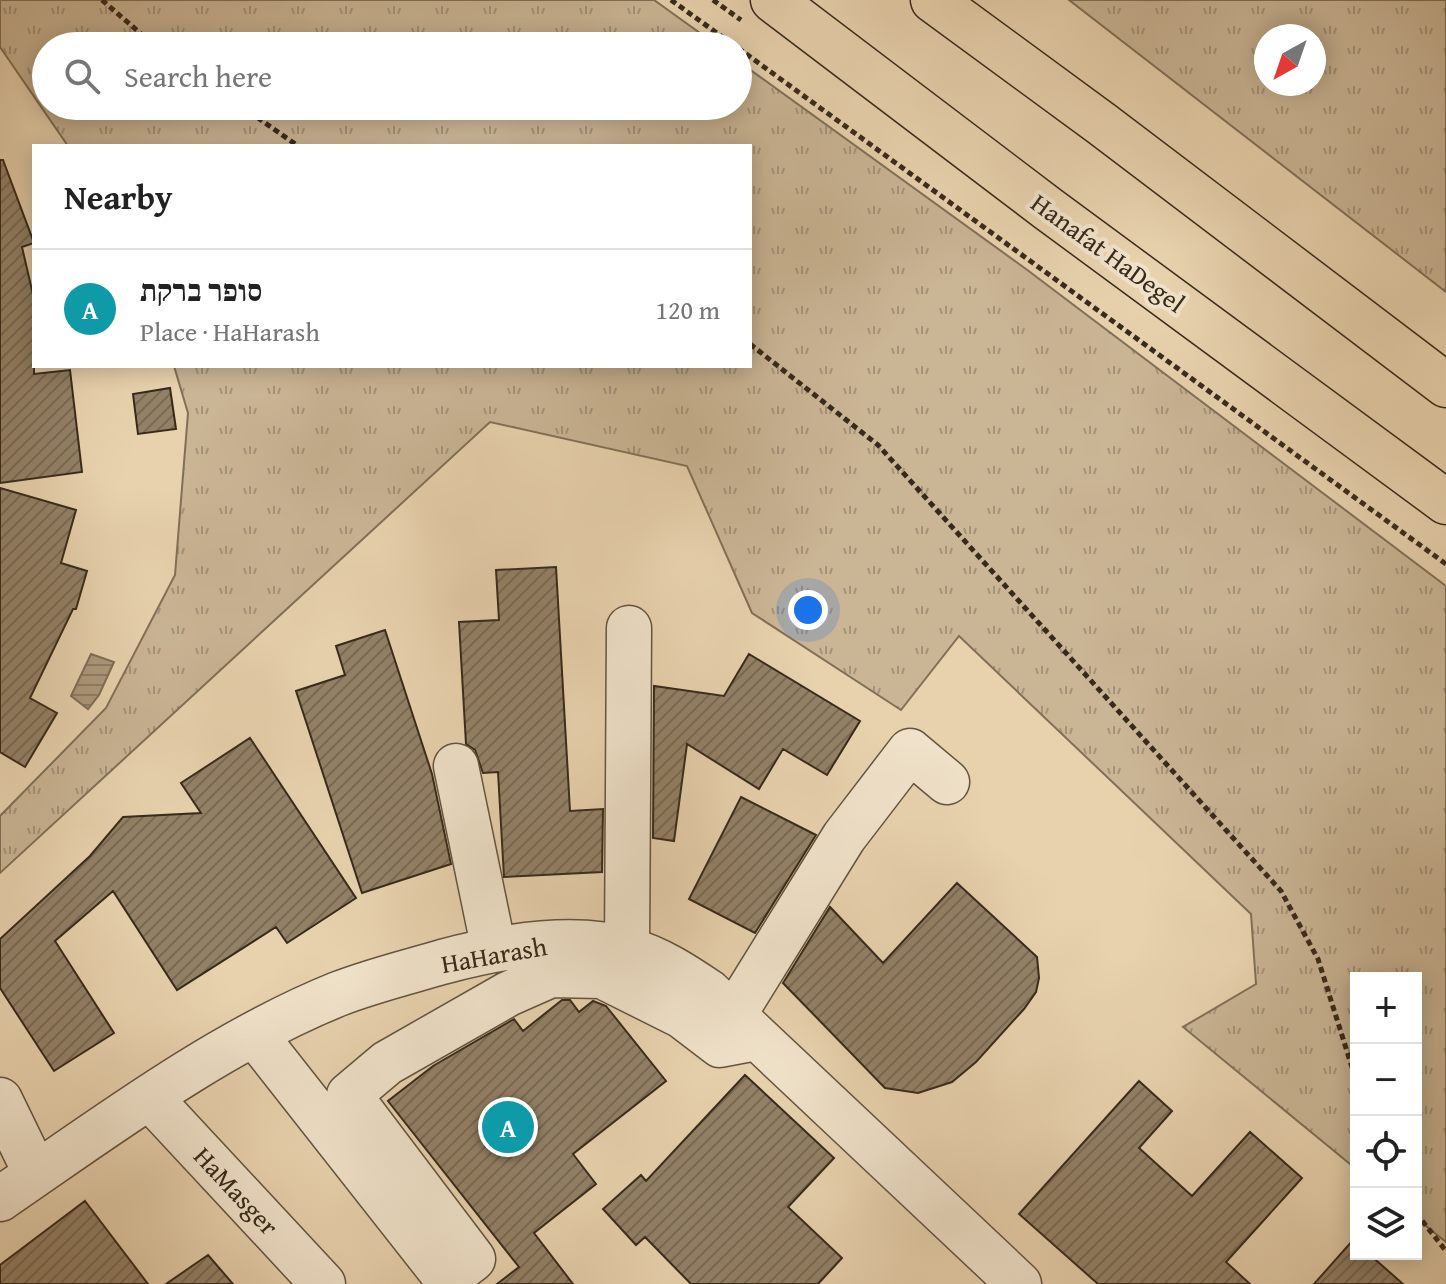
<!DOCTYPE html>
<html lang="en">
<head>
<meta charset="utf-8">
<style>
	body { margin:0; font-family:"Gentium Book Plus","Frank Ruhl Libre",serif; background:#f2f2f2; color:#222 }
	.controls { position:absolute; right:24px; bottom:24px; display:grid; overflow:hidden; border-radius:0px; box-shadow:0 4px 20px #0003 }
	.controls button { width:72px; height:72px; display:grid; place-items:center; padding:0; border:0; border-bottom:2px solid #e0e0e0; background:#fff; color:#222; font:40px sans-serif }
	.compass { position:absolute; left:1254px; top:24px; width:72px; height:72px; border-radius:50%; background:#fff; box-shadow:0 4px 20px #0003; rotate:220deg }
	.you { position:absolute; left:808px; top:610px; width:28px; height:28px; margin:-20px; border:6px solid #fff; border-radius:50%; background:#1a73e8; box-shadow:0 0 0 12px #1a73e833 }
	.badge { display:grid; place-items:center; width:52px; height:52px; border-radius:50%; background:#db2777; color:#fff; font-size:26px; font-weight:700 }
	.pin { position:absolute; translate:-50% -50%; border:4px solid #fff; box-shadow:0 2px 8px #0006 }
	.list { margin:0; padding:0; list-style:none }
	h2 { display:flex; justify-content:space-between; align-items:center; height:104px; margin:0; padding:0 32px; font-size:34px }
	h2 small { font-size:26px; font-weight:400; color:#767676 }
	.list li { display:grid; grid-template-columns:52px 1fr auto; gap:24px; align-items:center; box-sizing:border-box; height:120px; padding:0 32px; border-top:2px solid #e0e0e0 }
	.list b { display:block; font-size:30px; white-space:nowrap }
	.list p { margin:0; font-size:26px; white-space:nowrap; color:#767676 }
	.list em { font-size:26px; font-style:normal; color:#767676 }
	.icon { flex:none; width:44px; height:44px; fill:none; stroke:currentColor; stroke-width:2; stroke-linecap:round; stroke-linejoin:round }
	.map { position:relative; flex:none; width:1446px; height:1284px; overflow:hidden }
	.search { position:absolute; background:#fff; box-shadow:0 4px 20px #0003; left:32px; top:32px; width:720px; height:88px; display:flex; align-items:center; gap:20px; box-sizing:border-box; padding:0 28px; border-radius:44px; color:#767676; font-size:30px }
	.panel { position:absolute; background:#fff; box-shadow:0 4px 20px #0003; left:32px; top:144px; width:720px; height:224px; border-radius:0px }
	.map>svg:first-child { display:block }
</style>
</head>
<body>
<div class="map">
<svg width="1446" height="1284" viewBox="0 0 1446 1284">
	<defs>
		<pattern id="grass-tufts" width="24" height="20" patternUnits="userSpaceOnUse" patternTransform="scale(2)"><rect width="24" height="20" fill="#cab595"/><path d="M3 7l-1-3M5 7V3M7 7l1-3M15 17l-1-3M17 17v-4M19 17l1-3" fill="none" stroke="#a59379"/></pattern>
		<pattern id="water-rules" width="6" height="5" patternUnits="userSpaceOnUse" patternTransform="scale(2)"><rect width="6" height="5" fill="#ac997c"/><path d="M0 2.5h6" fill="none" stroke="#8d7d65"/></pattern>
		<pattern id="building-hatch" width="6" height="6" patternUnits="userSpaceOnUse" patternTransform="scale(2)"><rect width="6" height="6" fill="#938167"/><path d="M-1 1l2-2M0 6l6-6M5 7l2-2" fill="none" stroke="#796a54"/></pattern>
	</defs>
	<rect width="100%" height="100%" fill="#e8d2ae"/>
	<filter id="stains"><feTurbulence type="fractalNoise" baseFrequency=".0025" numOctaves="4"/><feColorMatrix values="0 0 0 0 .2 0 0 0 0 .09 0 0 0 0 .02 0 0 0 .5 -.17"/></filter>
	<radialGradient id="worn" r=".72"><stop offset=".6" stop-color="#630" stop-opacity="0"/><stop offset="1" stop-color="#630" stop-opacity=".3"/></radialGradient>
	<path fill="url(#grass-tufts)" stroke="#807058" stroke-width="2" fill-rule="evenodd" d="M0,0h654l64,46h-672v60h692v-45l288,208 420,317v656l-30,-24v-240h-60v191l-173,-142 73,-43 -5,-70 -292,-278 -58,74 -149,-97 -65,-147 -197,-44 -490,451v-57l106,-108 69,-133 13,-162 -14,-47h576v-220h-682l-68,-99z
		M1069,0h377v292zM1266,36h48v48h-48z"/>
	<path fill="url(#water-rules)" stroke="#7d6d55" stroke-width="2" d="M91,654l23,8 -15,33 -11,14 -17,-13z"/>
	<path fill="url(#building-hatch)" stroke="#372a1b" stroke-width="2" d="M0,160h3l31,83 -12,4 12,52v75l36,-4 12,102 -82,11z
		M170,388l6,41 -38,5 -5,-40z
		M0,488l76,22 -15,53 26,8 -11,38h-3l-43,89 27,15 -32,54 -25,-15z
		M556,567l14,244 33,-2 -1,63 -98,5 -6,-105 -15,1 -8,-23 -9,-6 -7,-122 40,-2 -3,-50z
		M385,630l47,144 19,90 -89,29 -66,-202 49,-16 -9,-29z
		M749,654l111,67 -33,54 -44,-26 -24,40 -72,-45 -13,97 -21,-3 1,-152 70,10z
		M250,738l106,160 -69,45 -11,-16 -99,63 -64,-99 -58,50 59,92 -60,38 -54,-83v-49l90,-83 33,-39 78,-4 -20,-30z
		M741,797l75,38 -61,98 -66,-34z
		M957,883l80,74 2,21 -3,14 -12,17 -48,53 -24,20 -34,11 -33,-5 -102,-105 47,-76 53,56z
		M562,1000h8l9,12 14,-11 13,5 60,75 -93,73 23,30 -62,49 39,51h-76l22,-17 -131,-166 45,-35 81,-47 9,12z
		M745,1075l89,83 -46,49 54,51 -24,26h-127l-46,-47 -9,8 -33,-36 38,-34 5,6z
		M1139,1081l33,30 -33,37 53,48 58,-64 52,46 -76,84 24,22h-152l-79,-70z
		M85,1201l63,83h-148v-19z
		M1353,1240l3,2v12h13l34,30h-89z
		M208,1255l25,29h-67z"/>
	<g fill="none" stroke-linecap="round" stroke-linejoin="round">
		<defs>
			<path id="minor" d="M456,766l38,184
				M627,949l2,-321
				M733,1016l111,-179 66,-86 37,31
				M255,1035l192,244 26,-20 -124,-164 38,-32 121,-69 43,-19 51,1 80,40 38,29 37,-7
				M150,1098l173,186
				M0,1100l36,74
				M0,1199c105,-72 219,-157 338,-205 33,-13 70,-22 104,-32 56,-15 130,-29 187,-12 29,8 55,25 80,42l310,292"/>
			<path id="major" d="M773,0l274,208 399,294
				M933,0l169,124 344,261"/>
		</defs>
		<use href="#minor" stroke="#635440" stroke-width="47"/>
		<use href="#major" stroke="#372a1b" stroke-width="47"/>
		<path stroke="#372a1b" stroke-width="5" stroke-dasharray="6 4" stroke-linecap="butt" d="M102,0l53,46
			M671,0l64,46
			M713,0l28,20
			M738,48l708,516
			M241,106l57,40
			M750,344l128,101 403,446 37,68 38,121
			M1416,1213l30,38"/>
		<use href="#minor" stroke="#f0e2ca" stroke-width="44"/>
		<use href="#major" stroke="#e8d2ae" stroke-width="44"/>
	</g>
	<g text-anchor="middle" stroke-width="8" stroke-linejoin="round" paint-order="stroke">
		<g font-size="26" fill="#372a1b" stroke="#f0e2ca">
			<text transform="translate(1108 253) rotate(36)" y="9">Hanafat HaDegel</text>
			<text transform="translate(494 955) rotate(-10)" y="9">HaHarash</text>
			<text transform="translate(236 1191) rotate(47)" y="9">HaMasger</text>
		</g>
	</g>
	<rect width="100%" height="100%" filter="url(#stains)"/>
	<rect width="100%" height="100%" fill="url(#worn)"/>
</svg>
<div class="controls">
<button>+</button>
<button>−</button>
<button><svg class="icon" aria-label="locate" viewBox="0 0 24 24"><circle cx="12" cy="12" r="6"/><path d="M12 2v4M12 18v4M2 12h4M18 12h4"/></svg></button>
<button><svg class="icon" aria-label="layers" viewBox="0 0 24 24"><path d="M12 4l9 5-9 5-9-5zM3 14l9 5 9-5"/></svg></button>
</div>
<svg class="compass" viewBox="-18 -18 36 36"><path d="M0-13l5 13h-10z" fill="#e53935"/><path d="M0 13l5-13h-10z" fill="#767676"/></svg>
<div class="you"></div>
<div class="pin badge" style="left:508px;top:1127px;background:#0f9aa8">A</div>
<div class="search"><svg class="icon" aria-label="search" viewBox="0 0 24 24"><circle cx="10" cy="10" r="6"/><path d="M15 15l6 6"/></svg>Search here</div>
<section class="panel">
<h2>Nearby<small></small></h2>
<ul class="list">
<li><span class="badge" style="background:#0f9aa8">A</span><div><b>סופר ברקת</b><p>Place · HaHarash</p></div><em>120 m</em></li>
</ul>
</section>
</div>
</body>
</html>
